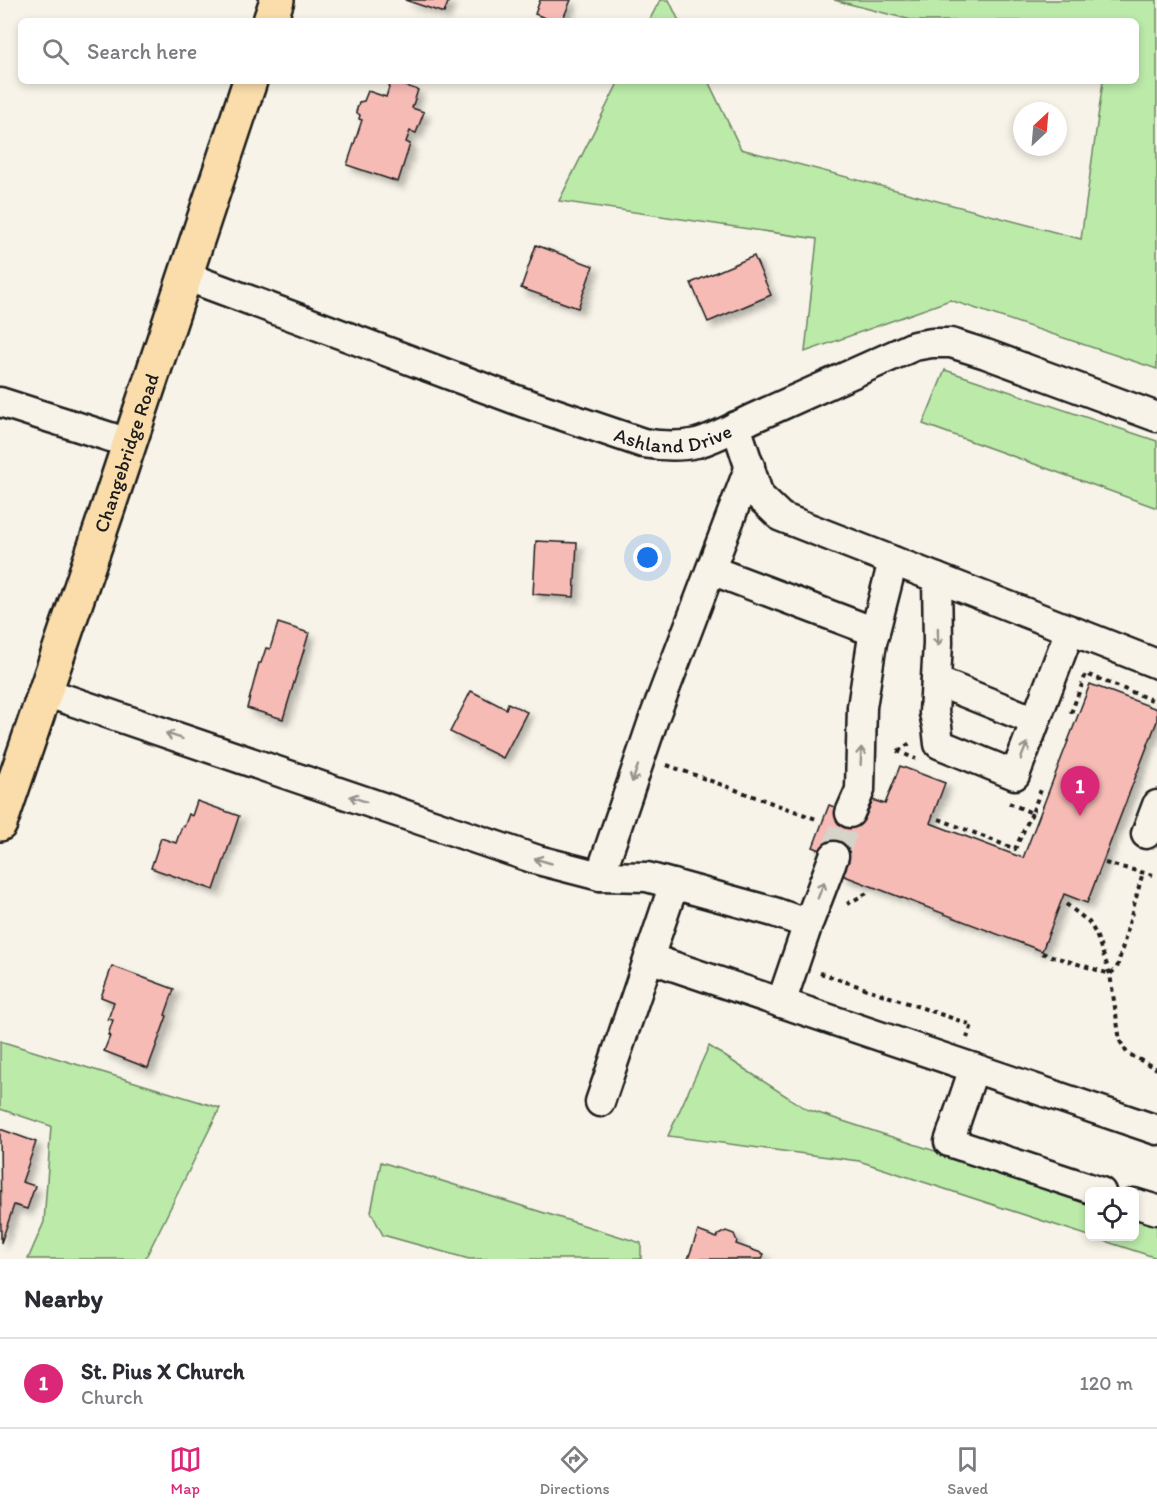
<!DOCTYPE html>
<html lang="en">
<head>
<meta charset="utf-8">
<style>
	body { margin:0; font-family:Itim,sans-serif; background:#f2f2f3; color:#2b2b33 }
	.controls { position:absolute; right:18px; bottom:18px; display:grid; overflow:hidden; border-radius:9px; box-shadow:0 3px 9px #0003 }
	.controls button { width:54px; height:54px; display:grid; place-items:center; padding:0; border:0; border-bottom:2px solid #e1e1e2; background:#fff; color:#2b2b33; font:30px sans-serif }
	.compass { position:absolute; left:1013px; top:102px; width:54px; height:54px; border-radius:50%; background:#fff; box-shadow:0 3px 9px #0003; rotate:26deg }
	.you { position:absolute; left:648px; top:558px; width:21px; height:21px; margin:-15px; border:4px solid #fff; border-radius:50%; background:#1a73e8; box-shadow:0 0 0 9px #1a73e833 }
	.badge { display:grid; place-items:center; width:39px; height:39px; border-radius:50%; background:#db2777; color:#fff; font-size:20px; font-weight:700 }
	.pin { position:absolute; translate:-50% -50px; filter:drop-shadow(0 2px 3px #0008) }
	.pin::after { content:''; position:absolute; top:32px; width:21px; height:18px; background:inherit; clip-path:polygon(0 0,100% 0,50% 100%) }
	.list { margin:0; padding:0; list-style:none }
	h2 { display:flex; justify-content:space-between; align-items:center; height:78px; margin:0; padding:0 24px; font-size:26px }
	h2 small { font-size:20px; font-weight:400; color:#7c7c81 }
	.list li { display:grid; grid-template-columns:39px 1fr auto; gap:18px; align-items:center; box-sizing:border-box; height:90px; padding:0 24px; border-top:2px solid #e1e1e2 }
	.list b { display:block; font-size:22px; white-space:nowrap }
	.list p { margin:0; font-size:20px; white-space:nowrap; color:#7c7c81 }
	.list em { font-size:20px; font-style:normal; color:#7c7c81 }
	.icon { flex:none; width:33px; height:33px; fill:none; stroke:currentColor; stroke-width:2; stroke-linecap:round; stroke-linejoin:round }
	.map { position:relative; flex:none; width:1157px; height:1259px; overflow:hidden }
	.search { position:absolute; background:#fff; box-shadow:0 3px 9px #0003; left:18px; right:18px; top:18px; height:66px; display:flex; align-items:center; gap:15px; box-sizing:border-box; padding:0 21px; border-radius:9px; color:#7c7c81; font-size:22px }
	.sheet { height:168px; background:#fff }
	nav { display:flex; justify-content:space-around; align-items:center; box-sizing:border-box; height:84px; border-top:2px solid #e1e1e2; background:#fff; font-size:16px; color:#7c7c81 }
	nav a { display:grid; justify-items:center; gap:3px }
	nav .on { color:#db2777 }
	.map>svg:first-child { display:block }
</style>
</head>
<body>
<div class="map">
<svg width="1157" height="1259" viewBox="0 0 1157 1259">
	<defs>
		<filter id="shadow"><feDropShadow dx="5.5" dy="5.5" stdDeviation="3" flood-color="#0004"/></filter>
	</defs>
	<rect width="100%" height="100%" fill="#f7f3e8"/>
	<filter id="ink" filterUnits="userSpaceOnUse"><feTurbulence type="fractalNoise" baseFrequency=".0167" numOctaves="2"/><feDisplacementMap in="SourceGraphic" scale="12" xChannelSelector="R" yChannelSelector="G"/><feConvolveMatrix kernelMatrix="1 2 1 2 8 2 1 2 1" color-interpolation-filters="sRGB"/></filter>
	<g filter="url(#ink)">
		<path fill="#bbeaa9" stroke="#6c8362" stroke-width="1.5" d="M660,0h9l10,21h-30z
			M834,0h323v369l-207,-69 -145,52 12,-113 -258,-38 60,-120h89l33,68 340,90 22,-158h33v-60h-221z
			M945,370l212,71v67l-234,-84z
			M0,1041l220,67 -75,151h-117l16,-37 7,-96 -51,-17z
			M709,1046l97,63 283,92v35l-230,-75 -191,-25z
			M381,1162l260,81v16h-172l-86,-24 -12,-23z
			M1135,1216l22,7v35l-65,-21 42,-1z"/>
		<path fill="#f7bbb6" stroke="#1c1c1c" stroke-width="1.5" filter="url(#shadow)" d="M405,0h44l-5,13z
			M540,0h31l-9,21h-9l-18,-7z
			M391,81l27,9 -6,18 12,4 -8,21 -6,-2 -4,11 4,2 -12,38 -51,-17 15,-45 -3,-1 1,-4 -4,-3 3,-10 5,-1 4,-10 18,6z
			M536,245l57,21 -15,42 -57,-20z
			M754,256l17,39 -63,27 -17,-39z
			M536,541l41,2 -3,54 -41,-3z
			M278,623l31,10 -26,86 -36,-11 12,-45h2l5,-15 4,1z
			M1090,684l67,25v12l-70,182 -23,-9 -22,57 -200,-76 6,-14 -35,-14 16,-42 36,13 7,-18 13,4 15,-38 45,17 -15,40 93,35z
			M471,691l35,18 2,-6 19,9 -24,46 -53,-26z
			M197,801l42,15 -25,74 -63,-22 10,-30 15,5 6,-17 2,1 5,-13 3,2z
			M112,966l62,23 -9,26 2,1 -19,52 -44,-17 6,-15 -2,-1 5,-15 -5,-1 6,-17 -13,-5z
			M0,1129l36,13 -14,40 13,4 -8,23 -13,-4 -13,38z
			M698,1231l19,7 1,-3 8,-4 8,3 3,7 -1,3 28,10 -2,5h-74z"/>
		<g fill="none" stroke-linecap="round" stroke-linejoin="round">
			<path stroke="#d6d3c9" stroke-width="28" stroke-dasharray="28 14" stroke-linecap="butt" d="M834,856l16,-43"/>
			<defs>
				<g id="minor">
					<path id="s1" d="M185,276l337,126 121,41c18,3 36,4 54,0 22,-6 42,-19 63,-28 51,-23 103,-46 154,-69l18,-3h19l35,11 171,63"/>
					<path d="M0,402l129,41"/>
					<path d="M736,426l23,70 22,21 376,147"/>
					<path d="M711,570l164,62"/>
					<path d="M937,578l1,65 -4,70 3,13 2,18 76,31 55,-145"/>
					<path d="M936,681l99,40"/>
					<path d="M45,692l493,168 62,16 47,1 127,35 34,12"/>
					<path d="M850,813l10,-23 2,-83 10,-64 21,-82"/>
					<path d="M1146,834l11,-29"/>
					<path d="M600,876l54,-158 96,-252"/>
					<path d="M649,958l508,172"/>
					<path d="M781,1003l27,-79 26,-68"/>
					<path d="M974,1068l-25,74 152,50"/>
					<path d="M600,1102l74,-218"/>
					<path d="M1134,1203l23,7"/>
				</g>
				<g id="major">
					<path d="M270,21l7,-21"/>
					<path id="s2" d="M0,824l109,-319 141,-424"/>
				</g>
			</defs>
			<use href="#minor" stroke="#1c1c1c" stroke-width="33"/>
			<use href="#major" stroke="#1c1c1c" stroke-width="38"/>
			<path stroke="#1c1c1c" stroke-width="4" stroke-dasharray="4.5 4.5" stroke-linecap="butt" d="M1071,713l15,-39 71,28
				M897,751l19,8
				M898,751l14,-9
				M667,765l152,55
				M1009,803l23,10 10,-26
				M939,819l76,30 17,-36
				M1105,863l52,13
				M847,904l20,-11
				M1066,904l23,18 7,12 14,40 10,67 7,12 30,16
				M1042,953l68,21 7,-6 26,-96
				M820,973l152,52 -5,13"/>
			<use href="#minor" stroke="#f7f3e8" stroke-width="28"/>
			<use href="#major" stroke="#faddab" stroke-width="33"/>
		</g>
		<defs><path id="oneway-shaft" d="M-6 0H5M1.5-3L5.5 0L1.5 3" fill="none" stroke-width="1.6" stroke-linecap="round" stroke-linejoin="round" transform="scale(1.5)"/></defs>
		<g stroke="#94928c">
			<use href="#oneway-shaft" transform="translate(938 637) rotate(89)"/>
			<use href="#oneway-shaft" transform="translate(174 736) rotate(-161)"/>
			<use href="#oneway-shaft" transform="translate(1024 751) rotate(-69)"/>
			<use href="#oneway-shaft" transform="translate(861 756) rotate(-88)"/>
			<use href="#oneway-shaft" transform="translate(635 774) rotate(109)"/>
			<use href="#oneway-shaft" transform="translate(358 799) rotate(-161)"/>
			<use href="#oneway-shaft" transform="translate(543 861) rotate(-164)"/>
			<use href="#oneway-shaft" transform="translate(821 890) rotate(-69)"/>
		</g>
	</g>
	<g text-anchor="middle" stroke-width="6" stroke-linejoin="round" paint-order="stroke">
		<g font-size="20" fill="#1c1c1c" stroke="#f7f3e8">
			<text dy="7" stroke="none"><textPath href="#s1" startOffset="518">Ashland Drive</textPath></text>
			<text dy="7" stroke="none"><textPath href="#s2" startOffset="392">Changebridge Road</textPath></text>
		</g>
	</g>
</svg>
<div class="controls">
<button><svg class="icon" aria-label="locate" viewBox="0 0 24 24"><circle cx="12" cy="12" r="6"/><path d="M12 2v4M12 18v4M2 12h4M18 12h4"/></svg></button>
</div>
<svg class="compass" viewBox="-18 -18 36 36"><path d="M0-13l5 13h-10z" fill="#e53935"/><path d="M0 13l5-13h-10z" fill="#7c7c81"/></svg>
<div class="you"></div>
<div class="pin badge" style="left:1080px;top:816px">1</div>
<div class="search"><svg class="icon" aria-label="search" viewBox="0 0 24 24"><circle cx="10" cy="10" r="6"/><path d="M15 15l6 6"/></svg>Search here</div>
</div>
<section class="sheet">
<h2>Nearby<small></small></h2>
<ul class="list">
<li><span class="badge">1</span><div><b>St. Pius X Church</b><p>Church</p></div><em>120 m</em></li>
</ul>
</section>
<nav>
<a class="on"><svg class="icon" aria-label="map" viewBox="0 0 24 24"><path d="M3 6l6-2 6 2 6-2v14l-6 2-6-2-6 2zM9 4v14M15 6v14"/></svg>Map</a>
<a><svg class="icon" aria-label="directions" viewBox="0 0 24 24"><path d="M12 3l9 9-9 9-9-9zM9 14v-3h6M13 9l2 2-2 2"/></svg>Directions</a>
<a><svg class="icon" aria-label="saved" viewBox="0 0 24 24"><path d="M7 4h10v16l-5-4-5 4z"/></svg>Saved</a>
</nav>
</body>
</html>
